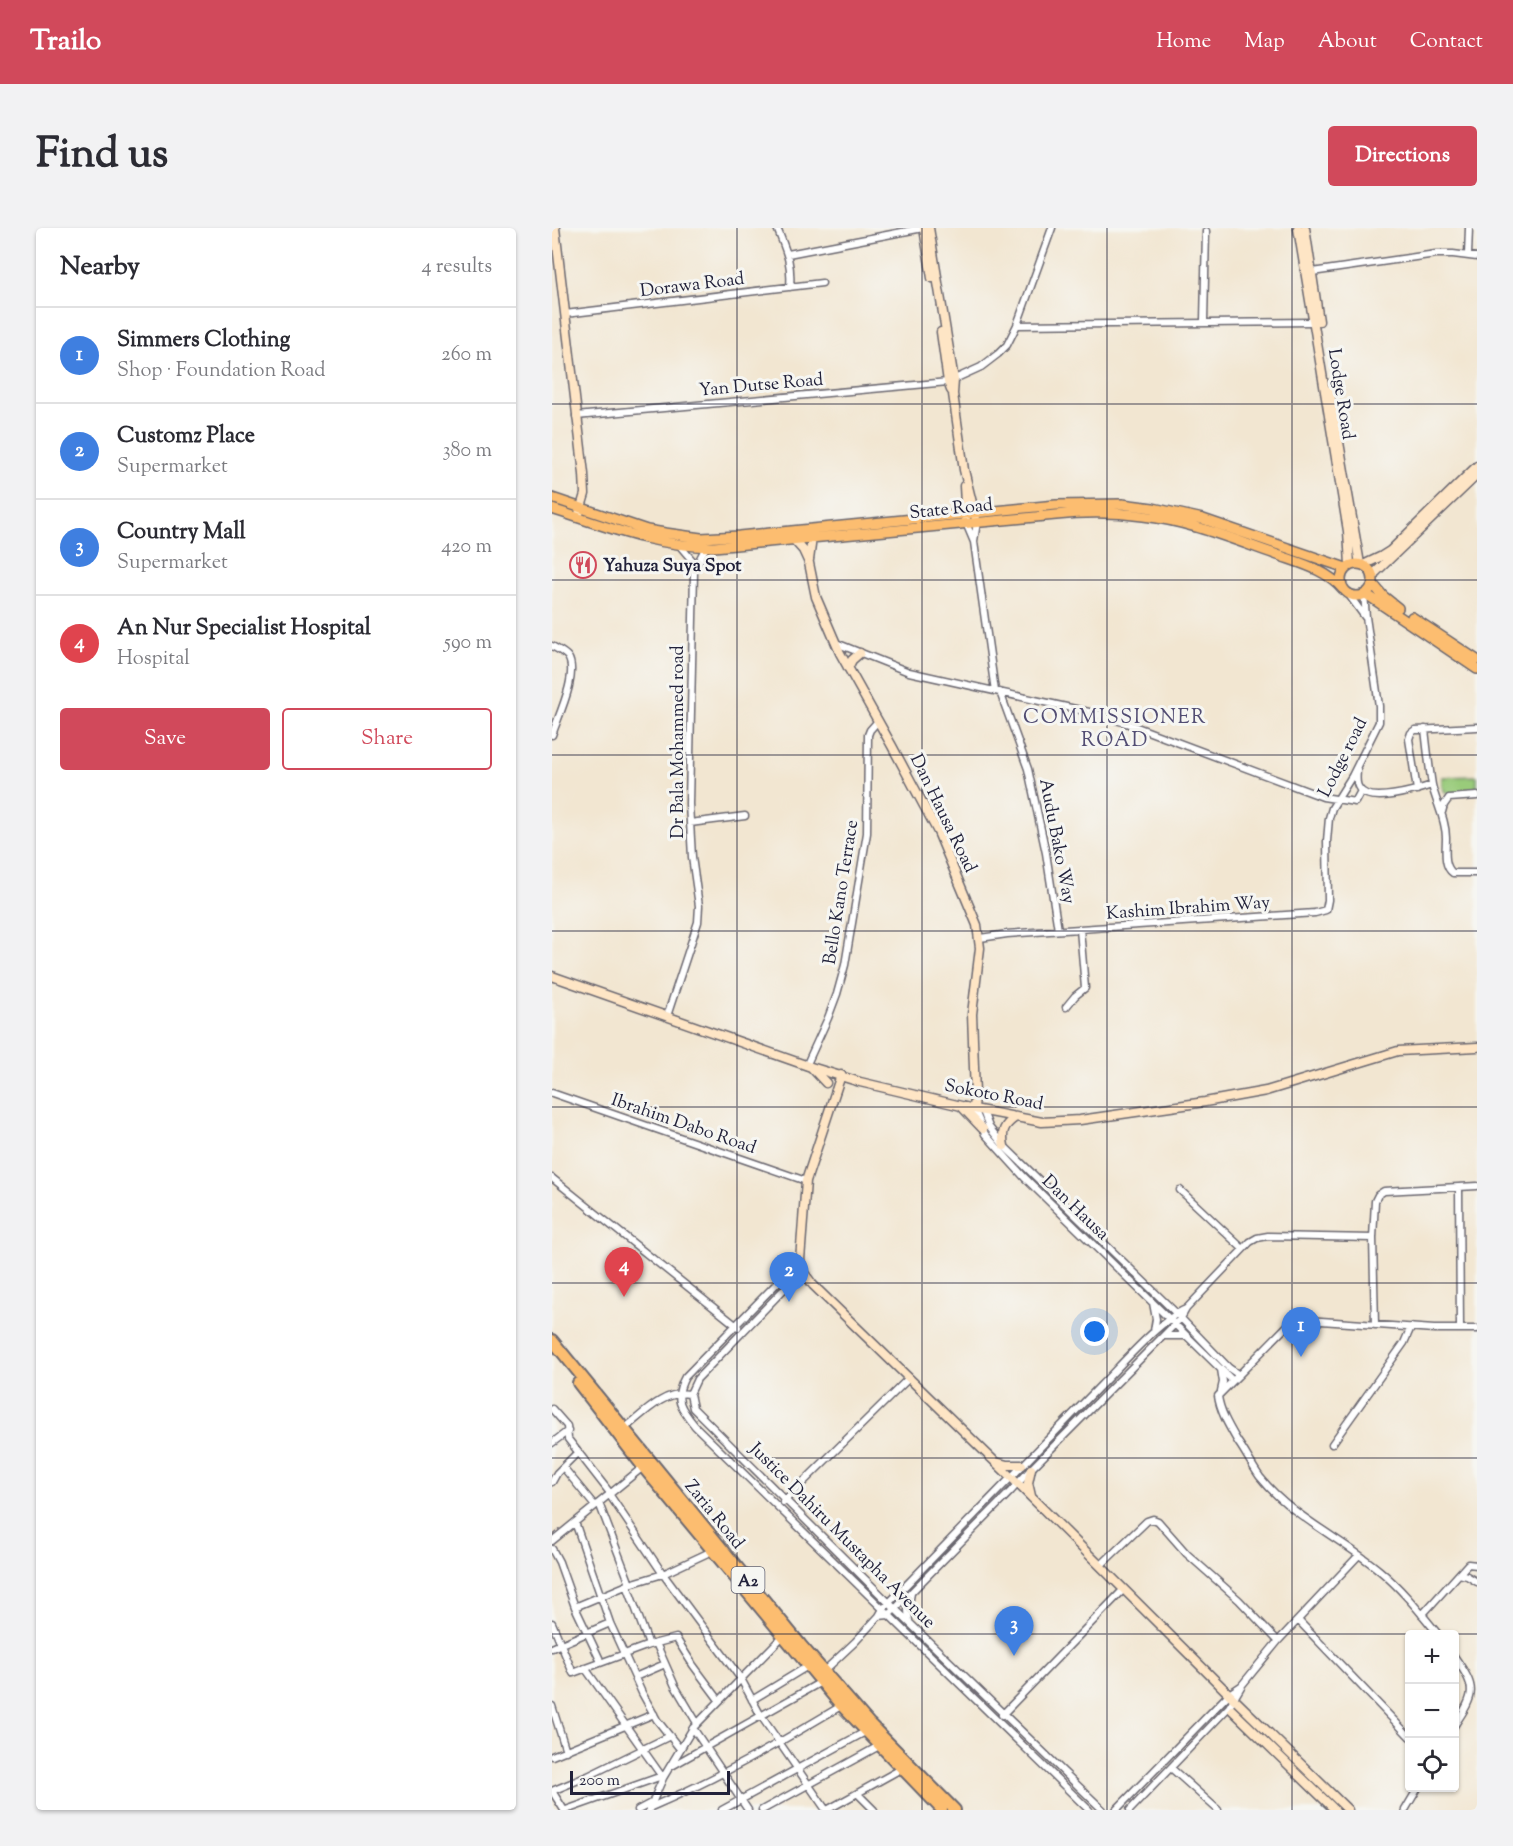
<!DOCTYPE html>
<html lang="en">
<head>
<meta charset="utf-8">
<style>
	body { margin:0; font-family:"Sorts Mill Goudy",serif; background:#f2f2f3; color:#2b2b33 }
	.controls { position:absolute; right:18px; bottom:18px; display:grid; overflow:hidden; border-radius:6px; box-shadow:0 2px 4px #0004 }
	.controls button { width:54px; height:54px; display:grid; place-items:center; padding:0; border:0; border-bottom:2px solid #e1e1e2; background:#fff; color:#2b2b33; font:30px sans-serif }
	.scale { position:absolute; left:18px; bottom:15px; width:160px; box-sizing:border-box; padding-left:6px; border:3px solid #22223b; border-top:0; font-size:16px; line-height:21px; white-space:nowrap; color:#22223b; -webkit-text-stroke:4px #f6f6f2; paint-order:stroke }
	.you { position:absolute; left:543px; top:1104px; width:21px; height:21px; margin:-15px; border:4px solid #fff; border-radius:50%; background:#1a73e8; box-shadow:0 0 0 9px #1a73e833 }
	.badge { display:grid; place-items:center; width:39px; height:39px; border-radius:50%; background:#d1495b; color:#fff; font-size:20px; font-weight:700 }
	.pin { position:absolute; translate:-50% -50px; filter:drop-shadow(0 2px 3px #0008) }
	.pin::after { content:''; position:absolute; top:32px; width:21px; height:18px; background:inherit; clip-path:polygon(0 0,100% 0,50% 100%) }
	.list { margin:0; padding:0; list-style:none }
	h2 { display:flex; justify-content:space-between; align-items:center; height:78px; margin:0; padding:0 24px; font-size:26px }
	h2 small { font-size:20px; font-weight:400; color:#7c7c81 }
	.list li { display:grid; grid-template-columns:39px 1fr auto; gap:18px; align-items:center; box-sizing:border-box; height:96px; padding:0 24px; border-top:2px solid #e1e1e2 }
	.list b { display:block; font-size:22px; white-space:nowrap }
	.list p { margin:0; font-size:20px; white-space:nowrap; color:#7c7c81 }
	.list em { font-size:20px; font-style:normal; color:#7c7c81 }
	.actions { display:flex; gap:12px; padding:18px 24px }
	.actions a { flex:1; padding:14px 0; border:2px solid #d1495b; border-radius:6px; text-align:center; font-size:21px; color:#d1495b }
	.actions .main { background:#d1495b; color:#fff }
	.icon { flex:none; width:33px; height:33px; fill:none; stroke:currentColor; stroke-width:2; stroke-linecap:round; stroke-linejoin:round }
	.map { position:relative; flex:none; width:925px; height:1582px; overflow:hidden; border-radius:6px }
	header { display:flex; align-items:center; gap:36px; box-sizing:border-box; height:84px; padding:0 30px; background:#d1495b; color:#fff }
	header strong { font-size:28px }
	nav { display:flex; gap:33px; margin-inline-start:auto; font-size:21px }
	.intro { display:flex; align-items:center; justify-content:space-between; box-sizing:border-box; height:144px; padding:0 36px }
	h1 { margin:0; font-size:42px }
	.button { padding:15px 27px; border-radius:6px; background:#d1495b; color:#fff; font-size:21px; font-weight:700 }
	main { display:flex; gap:36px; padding:0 36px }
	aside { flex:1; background:#fff; border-radius:6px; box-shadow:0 2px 4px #0004 }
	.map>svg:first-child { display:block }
</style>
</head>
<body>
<header>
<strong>Trailo</strong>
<nav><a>Home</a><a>Map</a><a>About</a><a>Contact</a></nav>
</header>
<div class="intro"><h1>Find us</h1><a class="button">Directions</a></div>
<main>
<aside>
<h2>Nearby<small>4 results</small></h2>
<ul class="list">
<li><span class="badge" style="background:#3f7fe0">1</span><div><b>Simmers Clothing</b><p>Shop · Foundation Road</p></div><em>260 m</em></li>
<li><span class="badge" style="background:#3f7fe0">2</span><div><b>Customz Place</b><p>Supermarket</p></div><em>380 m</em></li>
<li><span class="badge" style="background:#3f7fe0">3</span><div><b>Country Mall</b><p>Supermarket</p></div><em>420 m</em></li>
<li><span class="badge" style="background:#e0444e">4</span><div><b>An Nur Specialist Hospital</b><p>Hospital</p></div><em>590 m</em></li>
</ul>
<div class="actions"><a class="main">Save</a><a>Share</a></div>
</aside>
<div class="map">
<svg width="925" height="1582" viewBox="0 0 925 1582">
	<rect width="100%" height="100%" fill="#f6f6f2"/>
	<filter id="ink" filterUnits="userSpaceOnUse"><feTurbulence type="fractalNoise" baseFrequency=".0167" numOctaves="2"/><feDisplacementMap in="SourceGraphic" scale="12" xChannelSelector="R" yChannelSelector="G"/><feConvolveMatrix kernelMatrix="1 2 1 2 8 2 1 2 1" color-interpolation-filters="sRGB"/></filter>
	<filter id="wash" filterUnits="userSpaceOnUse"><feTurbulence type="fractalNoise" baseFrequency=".008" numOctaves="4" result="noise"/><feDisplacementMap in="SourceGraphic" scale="24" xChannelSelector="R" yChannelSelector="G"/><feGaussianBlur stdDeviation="1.35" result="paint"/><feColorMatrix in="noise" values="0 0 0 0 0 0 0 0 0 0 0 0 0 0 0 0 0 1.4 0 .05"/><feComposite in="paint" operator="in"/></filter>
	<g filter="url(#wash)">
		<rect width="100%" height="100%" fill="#f2e6d1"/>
		<path fill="#99cb7a" stroke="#5e765a" stroke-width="1.5" d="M925,548v17l-27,1 -5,-2 -3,-5v-10z"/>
	</g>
	<g filter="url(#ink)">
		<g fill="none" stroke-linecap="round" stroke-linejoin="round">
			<defs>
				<path id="street" d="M225,0c9,23 15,34 13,59
					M236,26l135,-26
					M916,27l1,-27
					M760,44l124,-18h17l24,3
					M13,86l257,-31
					M652,94l2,-91
					M465,97l296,-3
					M24,188l372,-34 33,-15 17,-13 9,-9 10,-20 35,-97
					M414,295l8,19 21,149
					M422,313l3,-19
					M143,340l11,-21
					M797,367l16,22
					M284,415l73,29 180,40 37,11 197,74 32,5 6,-11
					M0,418c5,3 12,6 16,11 11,17 -10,60 -16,78
					M448,464l28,77 18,84 12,77
					M873,501c2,18 4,37 7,56 4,18 14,34 14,53 0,11 -3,28 7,35h24
					M805,541c0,6 -2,14 2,19 9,17 58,2 73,-3
					M865,562l-8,-51 2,-6 4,-3 62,-3
					M890,584l2,-7 5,-7 28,-2
					M138,595l55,-7
					M428,710l27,-4 308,-21 11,-3 2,-10 -1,-59 2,-23 3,-10 20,-32 27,-54v-16l-13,-89 -2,-23
					M514,779l9,-11 10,-8 -5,-59
					M115,788l31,-94 1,-16 -7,-49 -3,-53 5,-232 -2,-12 -12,-14
					M255,836l21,-46 9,-24 8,-29 22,-132 1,-98 2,-5 8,-9
					M0,865l254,88
					M422,881l11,25 39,43 209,204
					M431,883l6,16 15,19 172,167 53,55 10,7
					M0,950l186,149
					M907,960l1,141
					M628,962l63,59
					M249,1038l-17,10 -99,101c-12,22 -4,32 10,49l394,384
					M252,1045l-15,11 -92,95 -7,15 3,14 196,195 214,207
					M601,1075l3,16 -2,12
					M634,1081c-25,10 -65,56 -85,76 -73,74 -145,150 -218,224l-4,7 10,-1 122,-124 20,-22 150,-151 5,-9 64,-67 7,-4 11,-2 105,2
					M823,1097l-2,-87 2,-37 3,-6 6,-4 93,-5
					M612,1108h22
					M669,1141l2,13 -2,9
					M0,1181l15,17 1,13 42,54
					M72,1201c19,-15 40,-39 66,-35
					M0,1215l16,-12
					M780,1216l72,-101 7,-16
					M11,1239l32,39
					M0,1254l5,-9 21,-21
					M57,1266l54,80 78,105 20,37 65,94
					M231,1274l126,-124
					M47,1275l31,81
					M23,1294l35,101 32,70 15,27 23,29
					M0,1313l91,-74
					M0,1321l7,13 16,45 26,55
					M548,1338l47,-45 6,-2 5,2 29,33 52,46 39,41
					M907,1346l9,-10 9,1
					M75,1357l22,60
					M23,1379l55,-23 33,-10 49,-23
					M870,1387l37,-41 8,2 10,6
					M746,1392l112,117
					M357,1393l-1,-11 3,-17
					M0,1395l21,50 76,-28 27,-7 17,27 26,35
					M886,1406c-18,-22 -36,-45 -59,-64 -38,-32 -87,-53 -119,-93 -8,-11 -14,-24 -22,-35 -8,-14 -18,-30 -20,-46l69,-70 7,-5 13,-1 127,9h43
					M104,1415l19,43 22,37
					M0,1420l58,-25
					M902,1428c23,33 22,37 0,70
					M33,1440l78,110
					M272,1443l31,-29 24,-26
					M83,1449l30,-13
					M200,1472l56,-34
					M0,1478l14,45
					M450,1487l122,-126
					M141,1500l55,82
					M0,1528l102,-42
					M118,1539l151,-85
					M619,1540l47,42
					M0,1563l36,-15 82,-40
					M0,1563l12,19
					M306,1566l16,16
					M99,1579c66,-28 128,-64 190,-101
					M14,1582l96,-34
					M86,1582l15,-8
					M97,1582l14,-32 30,-50 90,-92
					M170,1582l143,-78
					M210,1582l117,-64
					M275,1582l74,-41
					M564,1582l113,-116 12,-8
					M578,1582l99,-103 13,-22 36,-44 81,-86
					M853,1582l13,-22"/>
				<path id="secondary" d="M3,0l29,246 1,20 -6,20
					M372,0l8,50
					M377,0l25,152 -1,14 11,76 12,49
					M746,0l50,303 2,34
					M753,0l14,93
					M389,104l7,50 3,8
					M778,162l30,174
					M412,258l2,35
					M242,312l9,10 6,13 7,34 24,56 52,93 46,86 39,93 3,23 -8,66 3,80 -1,15
					M257,332l3,-22
					M811,337l19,-9 8,-5 87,-85
					M821,350l3,-6 101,-97
					M296,440l4,-8 8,-7
					M0,748l259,91 49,15 114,27 68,13 38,-2 125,-18 61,-11 132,-40 79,-4
					M259,839l15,16
					M289,847l-35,106 -6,79 4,13 9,12 205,199 211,210 119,116
					M409,878l22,23
					M452,918c-3,-15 0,-21 12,-29
					M444,1234l11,3h15
					M479,1268l-3,-13 3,-14
					M680,1482l103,100"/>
				<path id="primary" d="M0,270l95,32 18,3 36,5 38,-2 317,-31 66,-1 31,4 50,11 143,49
					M0,281c56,18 101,37 162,38l342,-32c29,-3 58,-3 87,1 46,5 89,23 132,38 24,9 51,15 68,35
					M789 352a16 16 0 1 1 32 0a16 16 0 1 1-32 0Z
					M821,356l10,12 15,12
					M814,366l111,75
					M860,389l65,43"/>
				<path id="highway" d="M0,1112l249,305 69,79 85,86
					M26,1155l65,84 196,236 103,107"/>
			</defs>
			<use href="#street" stroke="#6b6770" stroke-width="9"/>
			<use href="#secondary" stroke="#6b6770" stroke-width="11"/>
			<use href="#primary" stroke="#6b6770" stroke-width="12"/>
			<use href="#highway" stroke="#6b6770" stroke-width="14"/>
			<use href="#street" stroke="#fff" stroke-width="6"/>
			<use href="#secondary" stroke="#fee5c5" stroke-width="8"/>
			<use href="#primary" stroke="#fcbd6f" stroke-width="9"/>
			<use href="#highway" stroke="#fcbd6f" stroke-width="10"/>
		</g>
	</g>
	<path fill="none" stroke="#22223b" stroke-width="1.5" stroke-opacity="0.55" d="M185,0v1582M370,0v1582M555,0v1582M740,0v1582M0,176h925M0,352h925M0,527h925M0,703h925M0,879h925M0,1055h925M0,1230h925M0,1406h925"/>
	<defs>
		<symbol id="restaurant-ring" viewBox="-11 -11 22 22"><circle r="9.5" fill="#f6f6f2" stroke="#d1495b" stroke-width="1.5"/><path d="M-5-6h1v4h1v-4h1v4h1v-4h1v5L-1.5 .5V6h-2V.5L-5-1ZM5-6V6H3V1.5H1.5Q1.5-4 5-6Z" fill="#d1495b"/></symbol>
	</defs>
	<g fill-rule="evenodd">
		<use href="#restaurant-ring" x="16" y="322" width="30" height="30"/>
	</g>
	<g text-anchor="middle" stroke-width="6" stroke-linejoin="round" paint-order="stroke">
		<rect fill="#f6f6f2" stroke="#626272" stroke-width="1.5" x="179.5" y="1339" width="33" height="26" rx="4.5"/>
		<g font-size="16" font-weight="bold" fill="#22223b">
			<text x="196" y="1358">A2</text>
		</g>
		<g font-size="18" fill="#22223b" stroke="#f6f6f2">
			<text transform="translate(140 56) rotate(-7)" y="6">Dorawa Road</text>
			<text transform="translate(209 156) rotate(-5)" y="6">Yan Dutse Road</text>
			<text transform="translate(790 166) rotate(81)" y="6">Lodge Road</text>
			<text transform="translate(399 280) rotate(-6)" y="6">State Road</text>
			<text transform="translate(125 514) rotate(-90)" y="6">Dr Bala Mohammed road</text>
			<text transform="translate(790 529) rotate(-63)" y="6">Lodge road</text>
			<text transform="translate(392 585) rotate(64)" y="6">Dan Hausa Road</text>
			<text transform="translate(506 613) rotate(79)" y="6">Audu Bako Way</text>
			<text transform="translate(288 664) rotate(-81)" y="6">Bello Kano Terrace</text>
			<text transform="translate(636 679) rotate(-4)" y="6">Kashim Ibrahim Way</text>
			<text transform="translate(442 866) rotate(11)" y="6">Sokoto Road</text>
			<text transform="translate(132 895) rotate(19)" y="6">Ibrahim Dabo Road</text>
			<text transform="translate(524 979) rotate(44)" y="6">Dan Hausa</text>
			<text transform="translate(163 1286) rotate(51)" y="6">Zaria Road</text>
			<text transform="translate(291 1307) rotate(45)" y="6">Justice Dahiru Mustapha Avenue</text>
		</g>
		<g font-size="18" font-weight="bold" fill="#22223b" stroke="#f6f6f2" text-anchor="start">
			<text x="51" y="343">Yahuza Suya Spot</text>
		</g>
		<g font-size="20" letter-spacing="1.5" fill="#524d73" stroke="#f6f6f2">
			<text x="563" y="495">COMMISSIONER<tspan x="563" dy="23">ROAD</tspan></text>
		</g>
	</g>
</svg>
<div class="controls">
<button>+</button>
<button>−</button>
<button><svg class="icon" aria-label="locate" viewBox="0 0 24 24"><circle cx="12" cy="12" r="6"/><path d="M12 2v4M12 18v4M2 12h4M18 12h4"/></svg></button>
</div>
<div class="scale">200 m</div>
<div class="you"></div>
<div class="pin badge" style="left:749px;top:1129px;background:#3f7fe0">1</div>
<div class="pin badge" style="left:237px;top:1074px;background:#3f7fe0">2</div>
<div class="pin badge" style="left:462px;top:1428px;background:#3f7fe0">3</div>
<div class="pin badge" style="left:72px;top:1069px;background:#e0444e">4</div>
</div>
</main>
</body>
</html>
